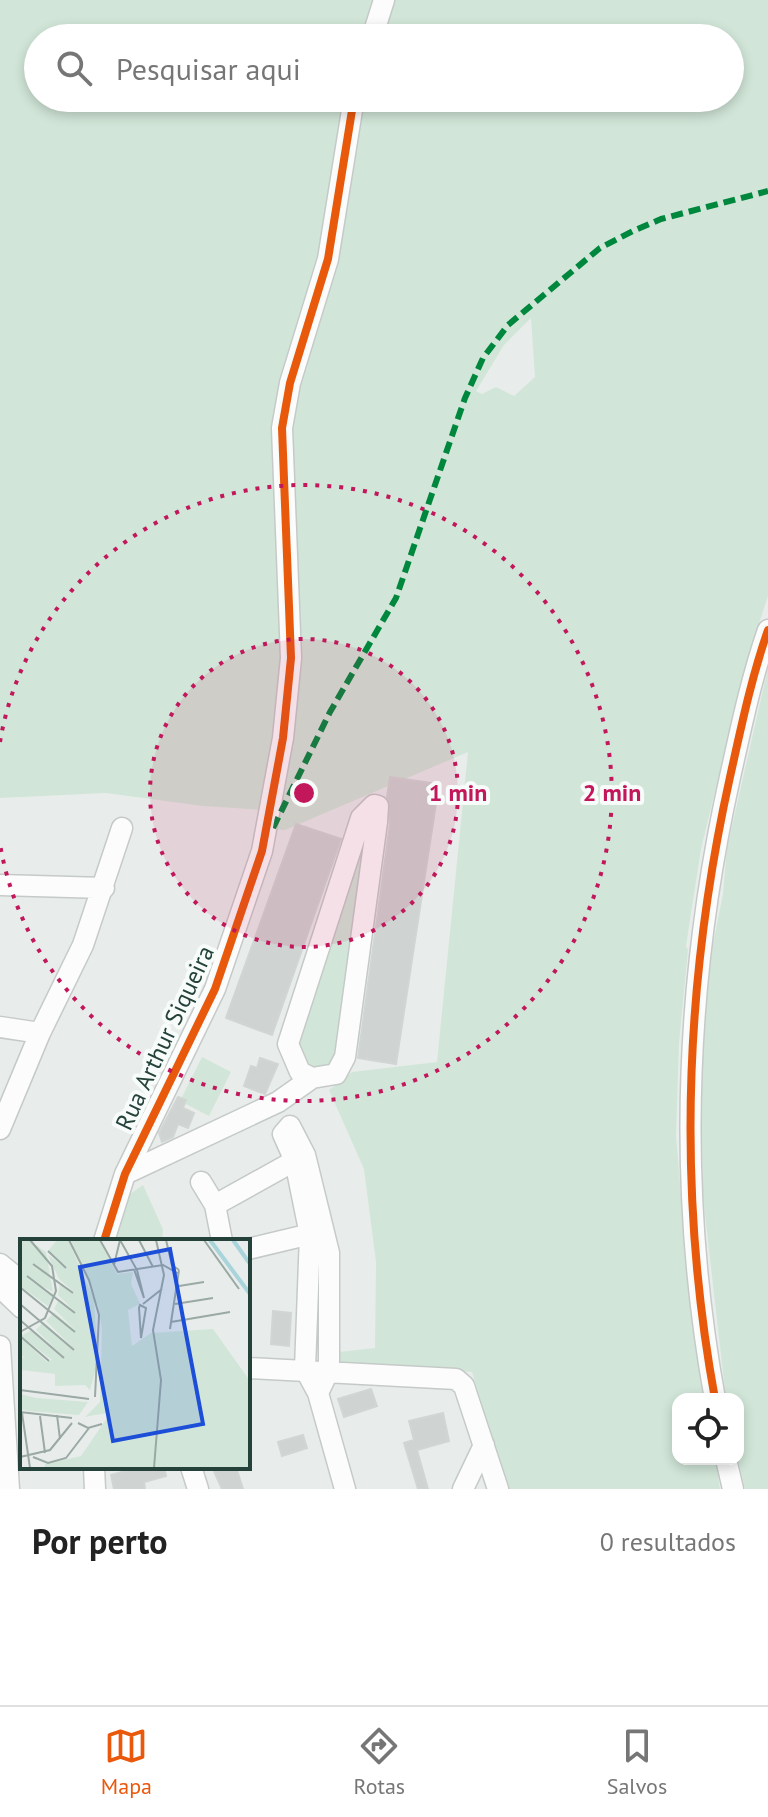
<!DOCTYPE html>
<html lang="pt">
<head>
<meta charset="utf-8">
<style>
	body { margin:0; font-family:"PT Sans",sans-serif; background:#f6f6f6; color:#222 }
	.controls { position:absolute; right:24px; bottom:24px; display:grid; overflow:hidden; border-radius:16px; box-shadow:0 4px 12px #0003 }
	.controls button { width:72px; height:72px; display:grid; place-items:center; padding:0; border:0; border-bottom:2px solid #e0e0e0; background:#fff; color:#222; font:40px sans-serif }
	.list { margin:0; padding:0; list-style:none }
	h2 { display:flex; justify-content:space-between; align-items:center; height:104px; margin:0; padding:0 32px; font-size:34px }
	h2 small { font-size:26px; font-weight:400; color:#767676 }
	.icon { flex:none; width:44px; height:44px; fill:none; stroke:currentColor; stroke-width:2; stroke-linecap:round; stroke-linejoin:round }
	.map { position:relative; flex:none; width:768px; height:1489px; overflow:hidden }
	.search { position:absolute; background:#fff; box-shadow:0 4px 12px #0003; left:24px; right:24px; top:24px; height:88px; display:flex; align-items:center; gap:20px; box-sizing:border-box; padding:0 28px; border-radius:44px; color:#767676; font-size:30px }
	.sheet { height:216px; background:#fff }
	nav { display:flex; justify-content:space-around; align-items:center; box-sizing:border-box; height:112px; border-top:2px solid #e0e0e0; background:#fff; font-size:22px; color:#767676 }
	nav a { display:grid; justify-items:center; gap:4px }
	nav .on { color:#ea580c }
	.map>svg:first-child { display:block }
</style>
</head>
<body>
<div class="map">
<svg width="768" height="1489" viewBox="0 0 768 1489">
	<rect width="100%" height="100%" fill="#e8edeb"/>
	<path fill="#d1e6d8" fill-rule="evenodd" d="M0,0h768v596l-21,64 -46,189 -15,97 2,4 -9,93 -3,93 16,188 13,75h-27v60h37l5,30h-213l-35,-117 -133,-8v-12l36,-4 1,-86 -12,-93 -35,-79 23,-18 85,-10 31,-310 -183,78 -25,-1 4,-19 -61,-4 -97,-13 -106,5zM38,38h692v60h-692zM531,318l4,59 -21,19 -18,-9 -14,7 -6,-3 28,-46z
		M768,668v821h-23l-7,-30v-60h-12l-23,-202 -2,-134 10,-109 12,-60 4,-46z
		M367,826l-31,228 -10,15c-20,1 -23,-13 -31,-29z
		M202,1057l29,15 -22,44 -29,-15z
		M143,1185l20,44 -1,12h-50l14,-44z"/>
	<path fill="#cfd4d2" stroke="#d1d6d4" stroke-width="2" d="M390,777l49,7 -43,280 -38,-6 32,-234 -3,-27z
		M296,824l45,15 -69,196 -46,-17z
		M260,1058l18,6 -13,30 -21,-8 7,-20 6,2z
		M178,1097l8,3 -3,8 11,5 -6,15 -10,-4 -5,13 -11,5 -3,-9z
		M273,1311l18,2 -2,33 -18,-2z
		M371,1389l6,17 -33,11 -6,-18z
		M443,1413l6,28 -32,9 11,39h-10l-14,-46 10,-3 -5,-19z
		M303,1435l4,13 -25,8 -4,-14z
		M140,1467h24l2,9 -22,6 1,7h-31l-3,-14z
		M212,1467h24l7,22h-21z"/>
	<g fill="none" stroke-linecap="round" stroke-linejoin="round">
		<defs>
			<path id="minor" d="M372,38l12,-38
				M374,805l4,1 -1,16 -32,235 -9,17 -24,4 -12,-6 -12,-28 73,-226z
				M0,885l104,3
				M0,1027l40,6
				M0,1129l40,-96 43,-88 39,-117
				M125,1174l153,-72 34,-24
				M201,1182l14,23 7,36
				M215,1205l90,-50
				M104,1241l21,-67 90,-185 47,-138 21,-113 8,-80 -9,-230 8,-45 38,-124 26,-161
				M248,1249l71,-17
				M0,1264l22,18
				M0,1287l22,21
				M0,1346l9,143
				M248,1368l208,11 8,7 34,103
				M318,1393l11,-23v-117l-24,-98 -15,-29 -7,8 12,27 15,74 -5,134 13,24 27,96
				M715,1399c-38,-208 -31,-415 15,-622 11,-49 21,-98 38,-147
				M726,1459l7,30
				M94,1467l1,22
				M191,1467l7,22
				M463,1489l21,-44"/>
		</defs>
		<use href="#minor" stroke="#c5cac8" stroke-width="23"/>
		<use href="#minor" stroke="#fcfcfc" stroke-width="20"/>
		<path stroke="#00873e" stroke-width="6" stroke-dasharray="12 6" stroke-linecap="butt" d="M273,828l57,-116 66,-114 69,-200 18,-40 25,-33 92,-77 33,-17 28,-12 107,-28"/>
		<defs>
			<path id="cycleway" d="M104,1241l21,-67 90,-185 47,-138 21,-113 8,-80 -9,-230 8,-45 38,-124 26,-161
				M715,1399c-38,-208 -31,-415 15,-622 11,-49 21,-98 38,-147"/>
		</defs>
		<use href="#cycleway" stroke="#f7fbf9" stroke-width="13"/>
		<use href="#cycleway" stroke="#e8590c" stroke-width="8"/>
	</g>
	<circle cx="304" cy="793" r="154" fill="#c2185b" fill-opacity=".12"/>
	<g fill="none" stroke="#c2185b" stroke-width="4" stroke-dasharray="4 8">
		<circle cx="304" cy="793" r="154"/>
		<path d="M0 742A308 308 0 1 1 0 844"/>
	</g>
	<g text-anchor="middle" stroke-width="8" stroke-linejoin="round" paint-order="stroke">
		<g font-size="24" fill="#24423a" stroke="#f7fbf9">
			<text transform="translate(165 1038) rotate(-65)" y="8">Rua Arthur Siqueira</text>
		</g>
	</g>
	<g transform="translate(20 1239)">
		<rect width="230" height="230" fill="#e8edeb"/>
		<path d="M8,1l18,12 7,40 -29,-15 29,17 -5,12 -28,-20v-45zM37,1h11l26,59 4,63 -8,28 -5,-5 -30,1v-12l-35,-4v-13l6,1 -6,-3v-18l27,25 5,-2 -31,-24 10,-6 35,29 -30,-29 7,-8 33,29 -30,-30 8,-9 24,21 -24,-24 5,-10 18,15 -19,-19 2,-12 15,10 -16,-14 -11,-24 20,15 -20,-19zM51,1h28l18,34 16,-2 -2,12 9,20 -12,6 4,36 19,-13 62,-4 37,52v87h-205v-4l36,-8 26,-38 -1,-5 -21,4 15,-15 2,-73 -4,-23zM0,155l16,4 52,4 -9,13 -51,-4 -8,-2z" fill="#d1e6d8"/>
		<path fill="none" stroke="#a9d4db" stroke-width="4" d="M190,1l40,54M213,1l17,24"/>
		<path fill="none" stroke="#9aa9a4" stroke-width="2" d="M49,1l20,40 10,35 -4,82M80,1l18,32 45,-7 16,9M100,1l17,30 7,28 -10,-29M119,1l14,27M146,1l6,25 7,5M184,1l35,49M28,12l18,17M13,25l40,29M94,26l6,-25M7,37l48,37M159,47l25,-4M1,49l54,44M0,65l54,46M123,65l19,-15M155,65l38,-6M120,66l6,3 -5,30 -2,-30zM0,81l44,38M151,83l59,-10M150,90l9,-59M0,93l25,-14 11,-27 -4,-25 -22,-26M0,97l29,25M0,151l69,9M0,173l52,6M2,174l8,55M37,176l3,24M20,177l5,37M58,184l10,5 14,-4M0,218l30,-7 22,-27M13,218l15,6 18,-5 23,-30M134,229l7,-88 -8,-50 11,-55 -8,-35"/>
		<path fill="#1d4ed8" fill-opacity="0.15" stroke="#1d4ed8" stroke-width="4" d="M150,10l33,175 -90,17 -33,-174z"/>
		<rect width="230" height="230" fill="none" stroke="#24423a" stroke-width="4"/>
	</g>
	<circle cx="304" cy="793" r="12" fill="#c2185b" stroke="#f7fbf9" stroke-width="4"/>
	<g font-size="24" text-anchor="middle" font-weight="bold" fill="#c2185b" stroke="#f7fbf9" stroke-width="8" stroke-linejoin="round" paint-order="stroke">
		<text x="458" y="801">1 min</text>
		<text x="612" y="801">2 min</text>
	</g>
</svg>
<div class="controls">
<button><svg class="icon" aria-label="locate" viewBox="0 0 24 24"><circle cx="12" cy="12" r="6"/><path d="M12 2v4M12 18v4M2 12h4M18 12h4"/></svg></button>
</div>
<div class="search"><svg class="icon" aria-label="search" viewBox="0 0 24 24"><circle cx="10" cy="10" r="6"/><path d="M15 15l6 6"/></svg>Pesquisar aqui</div>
</div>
<section class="sheet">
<h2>Por perto<small>0 resultados</small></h2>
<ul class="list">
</ul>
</section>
<nav>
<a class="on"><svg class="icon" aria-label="map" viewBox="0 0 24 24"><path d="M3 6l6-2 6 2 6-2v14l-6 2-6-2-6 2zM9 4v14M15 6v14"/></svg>Mapa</a>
<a><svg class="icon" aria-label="directions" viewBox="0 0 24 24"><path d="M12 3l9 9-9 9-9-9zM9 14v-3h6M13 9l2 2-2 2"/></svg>Rotas</a>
<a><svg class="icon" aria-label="saved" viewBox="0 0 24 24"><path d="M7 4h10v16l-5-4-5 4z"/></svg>Salvos</a>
</nav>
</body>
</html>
